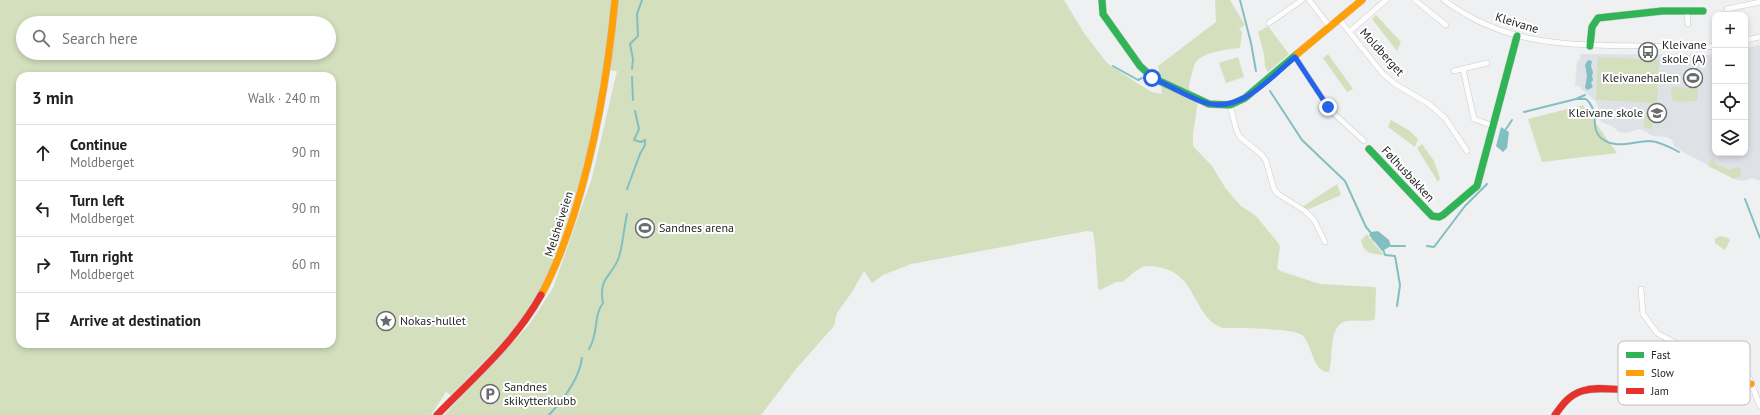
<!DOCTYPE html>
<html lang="en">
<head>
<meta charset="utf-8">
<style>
	body { margin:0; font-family:"PT Sans",sans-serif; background:#f2f2f2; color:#202124 }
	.controls { position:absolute; right:12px; top:12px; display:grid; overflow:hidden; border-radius:8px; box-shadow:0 2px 6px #0003 }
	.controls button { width:36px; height:36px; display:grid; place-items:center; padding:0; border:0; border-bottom:1px solid #e0e0e0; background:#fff; color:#202124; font:20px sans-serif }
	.stop { position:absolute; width:12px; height:12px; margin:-9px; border:3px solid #2563eb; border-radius:50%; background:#fff }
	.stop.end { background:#2563eb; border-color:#fff; box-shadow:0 1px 4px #0008 }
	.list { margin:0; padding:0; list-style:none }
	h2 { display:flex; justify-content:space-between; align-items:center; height:52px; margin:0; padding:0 16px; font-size:17px }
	h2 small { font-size:13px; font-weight:400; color:#757577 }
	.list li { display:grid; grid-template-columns:26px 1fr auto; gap:12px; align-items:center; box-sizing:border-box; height:56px; padding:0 16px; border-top:1px solid #e0e0e0 }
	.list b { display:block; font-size:15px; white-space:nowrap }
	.list p { margin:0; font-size:13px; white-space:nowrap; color:#757577 }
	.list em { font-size:13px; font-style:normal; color:#757577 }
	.icon { flex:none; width:22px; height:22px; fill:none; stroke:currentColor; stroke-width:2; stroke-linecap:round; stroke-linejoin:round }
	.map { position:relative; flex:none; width:1760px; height:415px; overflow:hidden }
	.search { position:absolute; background:#fff; box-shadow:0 2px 6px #0003; left:16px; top:16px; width:320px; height:44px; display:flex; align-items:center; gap:10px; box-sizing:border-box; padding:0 14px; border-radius:22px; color:#757577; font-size:15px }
	.panel { position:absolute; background:#fff; box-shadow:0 2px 6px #0003; left:16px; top:72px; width:320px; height:276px; border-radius:12px }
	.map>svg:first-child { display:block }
</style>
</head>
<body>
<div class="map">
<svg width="1760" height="415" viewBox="0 0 1760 415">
	<rect width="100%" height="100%" fill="#eff0f1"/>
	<path fill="#dee2e7" d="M1760,45v136l-8,-3 -8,3 -7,-1 -52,-27 -11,-7 -2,-6 -5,-3 -14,-1 -13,-7 -14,4 -7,-1 -7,-6 -11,-4 -2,-13 -3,-7 -18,-16h-3l2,-26 3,1v-7l135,1v98h30v-105z"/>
	<path fill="#d4dfbe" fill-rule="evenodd" d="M0,0h1064l20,33 23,30 30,20 15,9 10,2 -4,-28 58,-44 -1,-22h15l15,25 -8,5 3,-1 2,4 -2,15c-12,1 -36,4 -44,14 -3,4 -3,10 -5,15 -4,13 -2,14 7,24l-5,33v12l19,20 14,23 15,17 15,10 23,28 1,3 -3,21 3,3 40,13 54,3 2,1 -1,31c-8,4 -19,0 -28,2 -20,4 -13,36 -18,51 -17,0 -16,-27 -27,-37 -8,-7 -65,-7 -79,-7 -31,-10 -25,-56 -66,-61 -6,-1 -12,-2 -18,2 -6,3 -11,9 -17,13h-6l-16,8 -2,-2 -3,-43 -2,-13 -6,-1 -176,33 -28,11 -11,8 -8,-12 -12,21 -15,21 -3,13 -38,43 -35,46h-317l85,-90 24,-37 39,-110 25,-107 28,3 -37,-4 -16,76 -40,120 -27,53 -74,76 -5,-3 -15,23h-431zM23,23h306v30h-306zM20,76h312v268h-312z
		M1376,15l25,27 -4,9 -25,-32z
		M1268,26l21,28 -21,18 -3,-5 -1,-13 -6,-22z
		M1328,54l25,35 -6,3 -24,-34z
		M1238,57l6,20 -18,6 -7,-20z
		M1598,57l61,3 -2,43 -61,-3z
		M1671,87l27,1 -1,13 -21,1 -4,-2 -1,-7h4l-4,-1z
		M1583,105l34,48 -75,9 -14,-43z
		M1645,113l9,1 -2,15 -8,-1z
		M1391,120l19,11 8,8 -3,8 -27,-20z
		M1422,144l12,17 6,17 -2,4 -21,-34z
		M1712,158l4,6 15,6 5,-3 4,1 1,3 -1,5 -6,3 -26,-13z
		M1337,184l4,11 -34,15 -5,-3z
		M1367,234l3,5 2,-1 2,2 -1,2 11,13c-12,-1 -21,-2 -23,-15z
		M1720,236l8,2 2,2 -5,10 -10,-7v-4z"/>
	<path fill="#82bfc1" d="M1588,60l4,1 -1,5 2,6 -1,4 1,4 -2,3 2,4 -5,3 -3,-2 2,-12 -2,-11z
		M1501,127l8,5 -2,16 -4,4 -7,-6z
		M1378,231l11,9 2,6 -9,5 -13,-16 2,-3z"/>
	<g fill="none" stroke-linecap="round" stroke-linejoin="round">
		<path stroke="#82bfc1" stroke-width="2" d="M1240,0l11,43 5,28
			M1113,66l25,14 4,-2
			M632,69l1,-10 -3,-15 8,-8 -1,-22 5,-14
			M632,77l1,23
			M1270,91l32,49 43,41 21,46 5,6
			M1576,99l9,-4
			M1524,112l52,-13h10c15,14 3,28 15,39 14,12 32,3 49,3 10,1 20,6 29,11
			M1506,129l6,-9
			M627,189l13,-35 5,-9v-5l-4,2 -7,-2 5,-11 -4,-18
			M1745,199l15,39
			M1391,246h14
			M1427,246l7,1 31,-41 22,-22
			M1383,249l2,6 10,1 5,29 -3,21
			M589,349c10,-16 4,-33 14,-46 -5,-26 9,-26 16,-46 4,-14 5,-29 8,-43
			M549,415c15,-16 30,-35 33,-57"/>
		<defs>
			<path id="street" d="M1309,0l21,27
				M1415,0l31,25
				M1444,0c63,47 125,45 201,46 22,0 48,4 70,0
				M1727,9l33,-7
				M1687,11l1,13
				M1339,19l44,55 12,10 34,20 16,14 22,33
				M1269,23l33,-23
				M1349,32l37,-32
				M1745,40l15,-3
				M1295,57l36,54 33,30
				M1463,69l11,50 20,7
				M1454,71l33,-8
				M1230,105l7,27 3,5 22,18 4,6 8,28 4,5 27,17 9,9 11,22
				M1641,289l2,25 14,19 22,12 51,7 12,7 18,47"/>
			<path id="fast" d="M1102,0l1,14 37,52 13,12 56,26 21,1 15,-7 52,-44
				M1590,46l2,-19 6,-9 64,-7h41
				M1369,149l63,67 7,1 4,-2 34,-29 40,-150"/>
			<path id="slow" d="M1297,54l65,-54
				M541,295c14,-25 24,-53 33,-81 22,-70 34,-141 41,-214
				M1693,377l44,8 14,-1"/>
			<path id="jam" d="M437,415c37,-38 78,-73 104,-120
				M1555,415c7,-10 14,-20 27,-24 18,-6 39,1 58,-2 18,-3 35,-11 53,-12"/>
		</defs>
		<use href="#street" stroke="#cacbcc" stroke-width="6"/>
		<use href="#fast" stroke="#cacbcc" stroke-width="8"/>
		<use href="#slow" stroke="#cacbcc" stroke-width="8"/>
		<use href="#jam" stroke="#cacbcc" stroke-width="8"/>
		<use href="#street" stroke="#fdfdfd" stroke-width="5"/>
		<use href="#fast" stroke="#30b455" stroke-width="7"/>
		<use href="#slow" stroke="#ff9f0a" stroke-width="7"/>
		<use href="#jam" stroke="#e5322d" stroke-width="7"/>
	</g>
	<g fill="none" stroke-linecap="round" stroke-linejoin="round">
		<path stroke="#2563eb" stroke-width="5" d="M1152,78c18,7 33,18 51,24 37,13 67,-24 92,-45l33,50"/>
	</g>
	<defs>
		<symbol id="bus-ring" viewBox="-11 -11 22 22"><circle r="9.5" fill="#fff" stroke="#6a6b6c" stroke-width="1.5"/><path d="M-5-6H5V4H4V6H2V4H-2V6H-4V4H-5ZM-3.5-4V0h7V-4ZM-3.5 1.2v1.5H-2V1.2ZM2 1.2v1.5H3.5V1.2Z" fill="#6a6b6c"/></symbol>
		<symbol id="stadium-ring" viewBox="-11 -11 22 22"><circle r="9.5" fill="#fff" stroke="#6a6b6c" stroke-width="1.5"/><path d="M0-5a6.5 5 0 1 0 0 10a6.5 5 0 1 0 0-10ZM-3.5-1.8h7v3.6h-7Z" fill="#6a6b6c"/></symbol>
		<symbol id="school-ring" viewBox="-11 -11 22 22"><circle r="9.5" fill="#fff" stroke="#6a6b6c" stroke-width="1.5"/><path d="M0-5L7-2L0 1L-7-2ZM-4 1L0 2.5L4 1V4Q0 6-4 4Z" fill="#6a6b6c"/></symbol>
		<symbol id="sight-ring" viewBox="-11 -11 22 22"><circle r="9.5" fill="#fff" stroke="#6a6b6c" stroke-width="1.5"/><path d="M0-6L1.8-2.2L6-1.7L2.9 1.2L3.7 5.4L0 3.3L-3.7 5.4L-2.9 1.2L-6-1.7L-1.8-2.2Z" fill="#6a6b6c"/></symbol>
		<symbol id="parking-ring" viewBox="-11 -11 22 22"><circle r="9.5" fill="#fff" stroke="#6a6b6c" stroke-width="1.5"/><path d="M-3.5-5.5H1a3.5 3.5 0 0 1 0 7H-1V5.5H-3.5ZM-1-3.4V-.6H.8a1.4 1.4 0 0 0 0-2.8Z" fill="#6a6b6c"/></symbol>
	</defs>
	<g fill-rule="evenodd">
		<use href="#bus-ring" x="1637" y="41" width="22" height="22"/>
		<use href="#stadium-ring" x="1682" y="67" width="22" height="22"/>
		<use href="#school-ring" x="1646" y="102" width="22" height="22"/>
		<use href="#stadium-ring" x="634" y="217" width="22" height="22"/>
		<use href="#sight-ring" x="375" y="310" width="22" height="22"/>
		<use href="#parking-ring" x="479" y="383" width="22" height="22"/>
	</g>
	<g text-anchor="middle" stroke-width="4" stroke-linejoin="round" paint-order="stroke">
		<g font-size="12" fill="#232425" stroke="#fff">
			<text transform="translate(1517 23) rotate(17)" y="4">Kleivane</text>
			<text transform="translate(1382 52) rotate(48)" y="4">Moldberget</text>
			<text transform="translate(1408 174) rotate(47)" y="4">Følhusbakken</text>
			<text transform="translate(559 224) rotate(-72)" y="4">Melsheiveien</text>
		</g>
		<g font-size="12" fill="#232425" stroke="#fff" text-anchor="start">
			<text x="1662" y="49">Kleivane<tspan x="1662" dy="14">skole (A)</tspan></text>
			<text x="1679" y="82" text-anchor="end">Kleivanehallen</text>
			<text x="1643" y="117" text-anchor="end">Kleivane skole</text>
			<text x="659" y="232">Sandnes arena</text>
			<text x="400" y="325">Nokas-hullet</text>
			<text x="504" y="391">Sandnes<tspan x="504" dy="14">skikytterklubb</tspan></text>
		</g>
	</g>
	<rect x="1618" y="341" width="132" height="64" rx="6" fill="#fff" stroke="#bdbdbe" stroke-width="1"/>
	<rect x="1626" y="352" width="18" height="6" fill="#30b455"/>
	<rect x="1626" y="370" width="18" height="6" fill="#ff9f0a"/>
	<rect x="1626" y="388" width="18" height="6" fill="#e5322d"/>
	<g font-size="11" fill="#232425">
		<text x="1651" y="359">Fast</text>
		<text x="1651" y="377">Slow</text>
		<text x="1651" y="395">Jam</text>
	</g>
</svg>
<div class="controls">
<button>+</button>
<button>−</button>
<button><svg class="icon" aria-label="locate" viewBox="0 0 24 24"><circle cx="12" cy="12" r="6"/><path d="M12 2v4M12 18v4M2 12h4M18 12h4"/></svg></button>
<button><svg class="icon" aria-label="layers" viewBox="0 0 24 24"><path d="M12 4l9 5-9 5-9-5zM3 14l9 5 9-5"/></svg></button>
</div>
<div class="stop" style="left:1152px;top:78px"></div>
<div class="stop end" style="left:1328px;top:107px"></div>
<div class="search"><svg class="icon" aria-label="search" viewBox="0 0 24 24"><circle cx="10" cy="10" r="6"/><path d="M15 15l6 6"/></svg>Search here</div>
<section class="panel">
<h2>3 min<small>Walk · 240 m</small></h2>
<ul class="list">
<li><svg class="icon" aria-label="ahead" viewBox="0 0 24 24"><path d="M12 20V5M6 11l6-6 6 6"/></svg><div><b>Continue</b><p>Moldberget</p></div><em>90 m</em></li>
<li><svg class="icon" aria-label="left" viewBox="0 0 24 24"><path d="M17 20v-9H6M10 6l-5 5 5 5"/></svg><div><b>Turn left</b><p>Moldberget</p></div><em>90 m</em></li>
<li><svg class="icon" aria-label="right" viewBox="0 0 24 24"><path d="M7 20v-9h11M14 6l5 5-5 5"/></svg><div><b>Turn right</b><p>Moldberget</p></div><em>60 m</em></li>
<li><svg class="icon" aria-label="arrive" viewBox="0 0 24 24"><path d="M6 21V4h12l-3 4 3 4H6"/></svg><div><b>Arrive at destination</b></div></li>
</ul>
</section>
</div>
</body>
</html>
